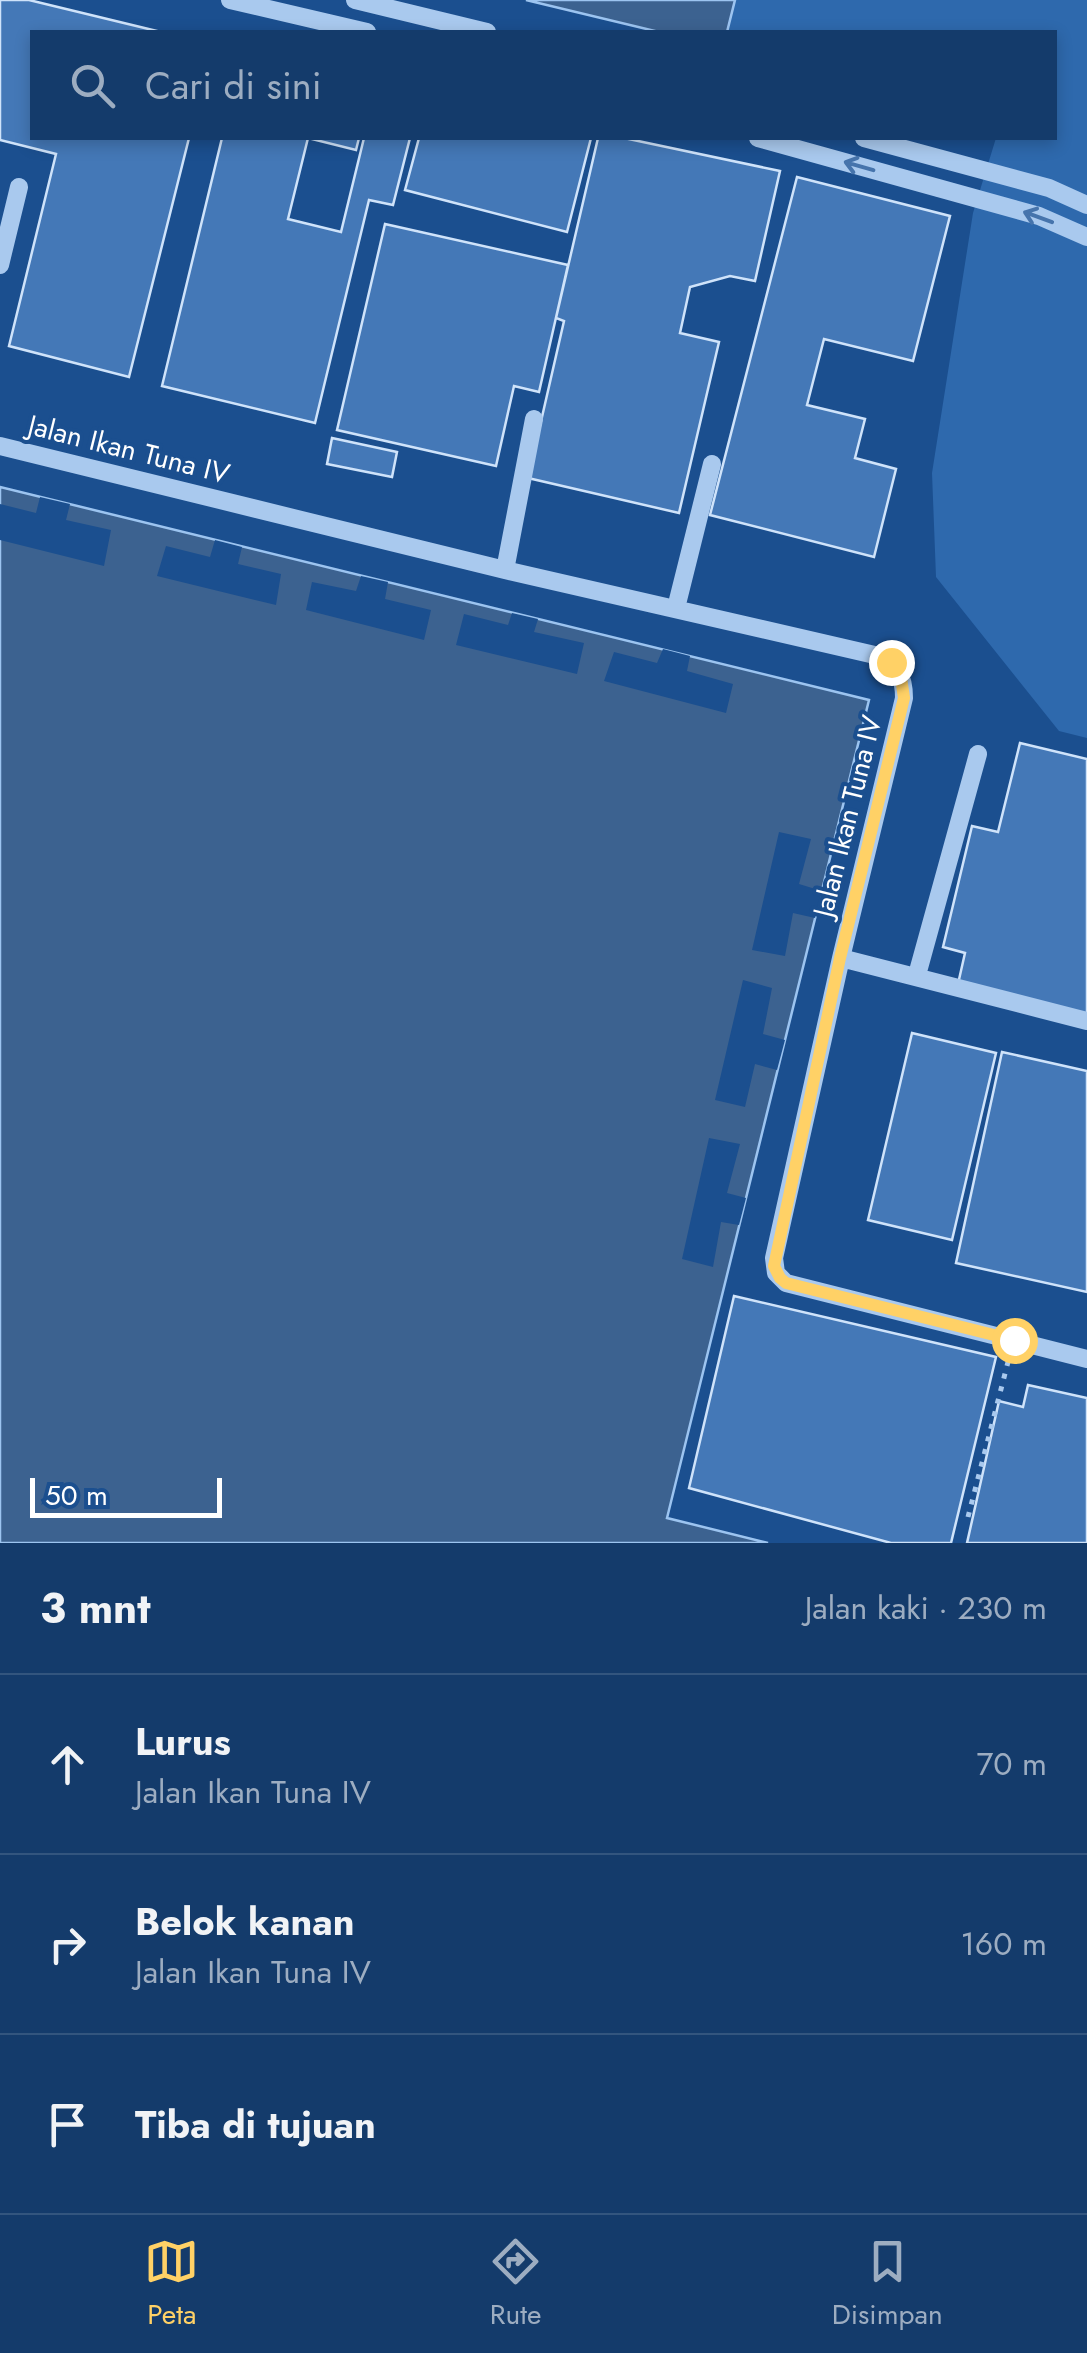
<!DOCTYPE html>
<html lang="id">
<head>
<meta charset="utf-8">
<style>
	body { margin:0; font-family:Jost,sans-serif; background:#1d4271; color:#f1f3f6 }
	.scale { position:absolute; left:30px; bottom:25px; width:192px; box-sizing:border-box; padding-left:10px; border:5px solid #fff; border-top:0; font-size:28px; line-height:35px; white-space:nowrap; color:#fff; -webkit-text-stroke:8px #1b4f8f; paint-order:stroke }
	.stop { position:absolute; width:30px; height:30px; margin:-22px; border:8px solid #ffd166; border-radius:50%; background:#fff }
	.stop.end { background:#ffd166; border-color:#fff; box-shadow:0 2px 10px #0008 }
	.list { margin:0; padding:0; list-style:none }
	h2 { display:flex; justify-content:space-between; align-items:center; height:130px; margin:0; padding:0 40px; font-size:42px }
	h2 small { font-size:32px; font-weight:400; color:#9dadc1 }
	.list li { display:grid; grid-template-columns:65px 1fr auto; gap:30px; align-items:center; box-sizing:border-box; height:180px; padding:0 40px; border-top:2px solid #33557e }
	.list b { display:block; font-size:38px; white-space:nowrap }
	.list p { margin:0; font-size:32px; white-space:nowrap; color:#9dadc1 }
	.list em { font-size:32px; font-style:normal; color:#9dadc1 }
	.icon { flex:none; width:55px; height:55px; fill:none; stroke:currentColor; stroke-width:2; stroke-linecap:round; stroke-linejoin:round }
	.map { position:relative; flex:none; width:1087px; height:1543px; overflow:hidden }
	.search { position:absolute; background:#143b6b; box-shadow:0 5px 15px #0003; left:30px; right:30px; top:30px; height:110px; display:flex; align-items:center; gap:25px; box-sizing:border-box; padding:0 35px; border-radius:0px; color:#9dadc1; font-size:38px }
	.sheet { height:670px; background:#143b6b }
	nav { display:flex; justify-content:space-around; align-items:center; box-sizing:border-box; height:140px; border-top:2px solid #33557e; background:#143b6b; font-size:28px; color:#9dadc1 }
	nav a { display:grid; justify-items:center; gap:5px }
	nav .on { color:#ffd166 }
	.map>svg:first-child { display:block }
</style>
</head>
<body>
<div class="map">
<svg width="1087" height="1543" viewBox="0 0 1087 1543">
	<rect width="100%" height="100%" fill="#1b4f8f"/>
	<path fill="#2e69ad" d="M735,0h352v738l-28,-7 -123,-154 -4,-104 41,-260 23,-75h58v-106h-327z"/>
	<path fill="#3c6290" stroke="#9cc4f0" stroke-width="2.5" d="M526,0h209l-8,32h-68z
		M0,487l869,213 -202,818 101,25h-768z"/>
	<path fill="#1b4f8f" d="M40,497l30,7 -4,16 45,10 -7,36 -104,-26v-36l36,9z
		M215,540l27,7 -4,17 43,10 -5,31 -119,-29 9,-30 44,11z
		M361,576l27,6 -3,17 46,11 -7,30 -118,-30 6,-28 44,9z
		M512,613l26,6 -4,13 50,11 -7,31 -121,-29 8,-31 44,11z
		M663,649l27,7 -3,15 46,13 -7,29 -122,-32 10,-29 43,11z
		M779,832l32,7 -12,45 23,7 -7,27 -22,-5 -8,43 -33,-6z
		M743,980l29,8 -9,46 22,6 -8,30 -22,-6 -10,43 -30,-7z
		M709,1138l31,6 -13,49 19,5 -7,27 -18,-3 -8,45 -31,-8z"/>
	<path fill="#4478b7" stroke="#cfe3fa" stroke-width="2.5" d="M0,0h29l132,32h-129v106h157l-60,239 -120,-31 47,-192 -56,-14z
		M222,138h137l-3,12 -48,-12 -20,81 53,13 23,-94h46l-17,67 -24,-5 -54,223 -153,-37z
		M419,138h172l-24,94 -162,-42z
		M598,138h26l156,33 -25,110 -25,-5 -40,11 -10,46 39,9 -40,171 -151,-35 36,-157 -8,-3z
		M797,177l153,39 -37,145 -89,-22 -17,66 58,14 -10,39 41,11 -22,88 -164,-42z
		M385,224l183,41 -29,127 -25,-6 -18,80 -159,-36z
		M332,438l65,14 -5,25 -65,-13z
		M1020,743l67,16v255l-129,-30 7,-31 -22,-6 29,-121 26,6z
		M912,1033l84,20 -44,187 -84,-20z
		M1002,1052l85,19v221l-131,-29z
		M734,1296l262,61 -45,186h-60l-202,-55z
		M1028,1385l59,13v145h-120l32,-142 24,6z"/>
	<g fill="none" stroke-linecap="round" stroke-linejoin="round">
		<path stroke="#a9c9ee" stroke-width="5" stroke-dasharray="5 8" stroke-linecap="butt" d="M968,1517l40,-155"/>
		<path stroke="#a9c9ee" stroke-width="18" d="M230,0l137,32
			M355,0l132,32
			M758,138l281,78 48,21
			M864,138l185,50 38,17
			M0,265l19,-78
			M0,446l505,124 374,86c19,9 25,21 25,42l-63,260 -67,300 2,15 10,10 301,76
			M505,570l29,-151
			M676,608l36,-144
			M841,958l246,63
			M917,975l61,-221"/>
	</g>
	<defs><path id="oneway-shaft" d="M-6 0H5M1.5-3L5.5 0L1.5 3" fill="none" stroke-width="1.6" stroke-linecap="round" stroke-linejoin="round" transform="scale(2.5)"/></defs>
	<g stroke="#4674ac">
		<use href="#oneway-shaft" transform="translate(859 166) rotate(-164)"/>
		<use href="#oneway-shaft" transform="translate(1038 217) rotate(-160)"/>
	</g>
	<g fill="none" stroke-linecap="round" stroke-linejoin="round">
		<path stroke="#ffd166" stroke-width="12" d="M891,662l9,9 4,27 -64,260 -66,308 6,12 6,5 228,57"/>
	</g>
	<g text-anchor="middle" stroke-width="8" stroke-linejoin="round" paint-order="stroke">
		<g font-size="28" fill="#fff" stroke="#1b4f8f">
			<text transform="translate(129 449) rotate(14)" y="10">Jalan Ikan Tuna IV</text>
			<text transform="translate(847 816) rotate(-76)" y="10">Jalan Ikan Tuna IV</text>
		</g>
	</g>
</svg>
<div class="scale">50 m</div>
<div class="stop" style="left:1014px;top:1340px"></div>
<div class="stop end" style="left:891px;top:662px"></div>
<div class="search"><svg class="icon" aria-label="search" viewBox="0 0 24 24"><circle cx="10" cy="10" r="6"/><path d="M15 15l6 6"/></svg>Cari di sini</div>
</div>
<section class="sheet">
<h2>3 mnt<small>Jalan kaki · 230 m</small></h2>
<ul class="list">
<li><svg class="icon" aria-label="ahead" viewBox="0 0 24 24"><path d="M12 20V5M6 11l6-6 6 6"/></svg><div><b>Lurus</b><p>Jalan Ikan Tuna IV</p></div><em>70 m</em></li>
<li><svg class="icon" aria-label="right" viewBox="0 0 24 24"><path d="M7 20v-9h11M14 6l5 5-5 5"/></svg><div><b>Belok kanan</b><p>Jalan Ikan Tuna IV</p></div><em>160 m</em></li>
<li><svg class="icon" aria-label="arrive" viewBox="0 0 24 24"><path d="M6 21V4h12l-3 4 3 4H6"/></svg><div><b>Tiba di tujuan</b></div></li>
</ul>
</section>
<nav>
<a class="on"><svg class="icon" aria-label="map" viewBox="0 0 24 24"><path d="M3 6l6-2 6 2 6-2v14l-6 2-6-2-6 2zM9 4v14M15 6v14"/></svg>Peta</a>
<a><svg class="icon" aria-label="directions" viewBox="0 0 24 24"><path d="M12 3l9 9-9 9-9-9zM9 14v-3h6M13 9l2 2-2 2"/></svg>Rute</a>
<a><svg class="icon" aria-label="saved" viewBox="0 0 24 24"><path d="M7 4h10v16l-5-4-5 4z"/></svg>Disimpan</a>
</nav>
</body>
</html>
